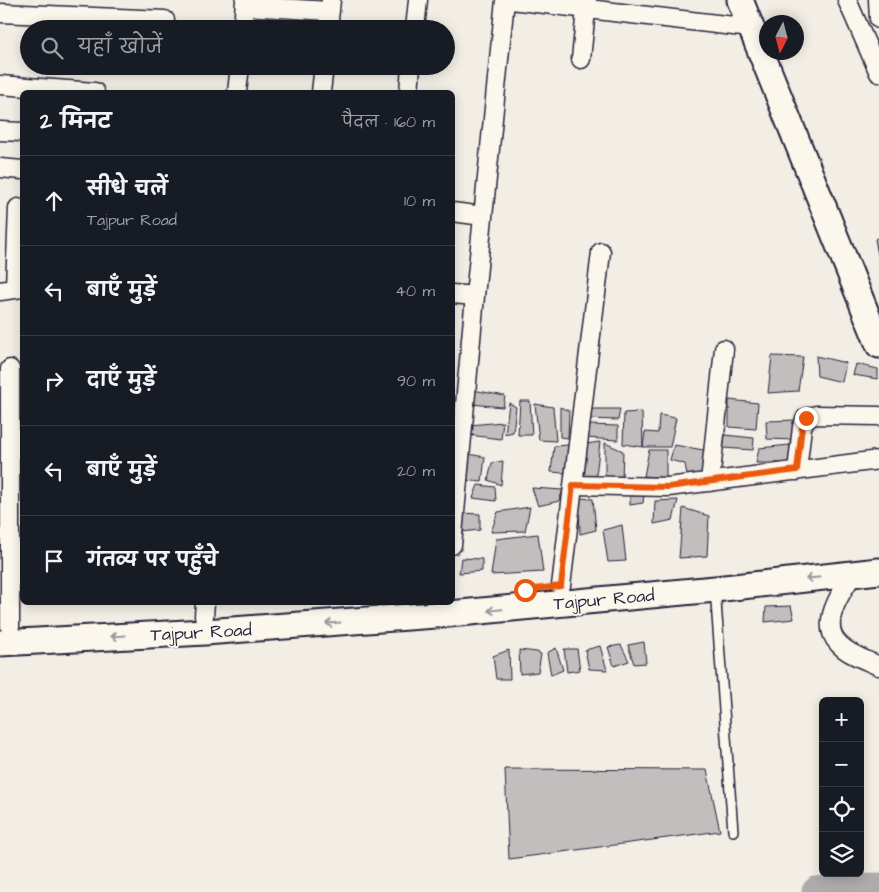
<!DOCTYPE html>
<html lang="hi">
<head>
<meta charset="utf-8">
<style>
	body { margin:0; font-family:"Architects Daughter","Playpen Sans Deva",sans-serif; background:#242831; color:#f1f3f6 }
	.controls { position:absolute; right:15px; bottom:15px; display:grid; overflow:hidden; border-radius:8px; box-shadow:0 2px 12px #0003 }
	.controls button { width:45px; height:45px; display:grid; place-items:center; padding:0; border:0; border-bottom:1px solid #363941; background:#171b24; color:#f1f3f6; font:25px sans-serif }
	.compass { position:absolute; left:759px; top:15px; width:45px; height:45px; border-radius:50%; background:#171b24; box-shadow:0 2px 12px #0003; rotate:186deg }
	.stop { position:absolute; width:15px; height:15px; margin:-11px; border:4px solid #ea580c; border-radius:50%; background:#fff }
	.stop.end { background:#ea580c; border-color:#fff; box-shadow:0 1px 5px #0008 }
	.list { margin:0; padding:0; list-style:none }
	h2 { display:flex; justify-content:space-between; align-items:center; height:65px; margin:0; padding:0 20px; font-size:21px }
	h2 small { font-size:16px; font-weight:400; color:#9ea1a6 }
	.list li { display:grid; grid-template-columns:32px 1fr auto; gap:15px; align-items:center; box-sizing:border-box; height:90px; padding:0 20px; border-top:1px solid #363941 }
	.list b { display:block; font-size:19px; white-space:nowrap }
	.list p { margin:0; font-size:16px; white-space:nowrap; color:#9ea1a6 }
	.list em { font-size:16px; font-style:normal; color:#9ea1a6 }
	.icon { flex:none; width:28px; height:28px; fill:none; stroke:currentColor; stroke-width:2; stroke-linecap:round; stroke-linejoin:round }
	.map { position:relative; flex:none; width:879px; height:892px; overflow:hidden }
	.search { position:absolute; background:#171b24; box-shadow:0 2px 12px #0003; left:20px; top:20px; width:435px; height:55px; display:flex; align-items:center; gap:12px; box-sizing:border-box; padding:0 18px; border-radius:28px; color:#9ea1a6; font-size:19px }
	.panel { position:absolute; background:#171b24; box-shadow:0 2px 12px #0003; left:20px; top:90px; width:435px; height:515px; border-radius:8px }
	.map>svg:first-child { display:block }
</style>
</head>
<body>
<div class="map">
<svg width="879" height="892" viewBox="0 0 879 892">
	<rect width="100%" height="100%" fill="#f2eee5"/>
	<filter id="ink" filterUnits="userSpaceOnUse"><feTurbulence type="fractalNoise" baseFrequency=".02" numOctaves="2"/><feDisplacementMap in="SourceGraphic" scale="10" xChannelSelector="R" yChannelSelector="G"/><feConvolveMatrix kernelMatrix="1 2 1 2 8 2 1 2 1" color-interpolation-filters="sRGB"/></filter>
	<g filter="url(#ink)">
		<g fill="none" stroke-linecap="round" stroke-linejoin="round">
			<path stroke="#aeabad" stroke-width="31" d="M817,892l27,-3 35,-1"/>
		</g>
		<path fill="#c2bebe" stroke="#22223b" d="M879,237v23l-4,-21z
			M772,356l31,1 -5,34 -30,2z
			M816,356l30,7 -4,19 -25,-6z
			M856,364l22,5v10l-25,-4z
			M473,390l32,6 -2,11 -32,-3z
			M729,400l29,3 -2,26 -27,-2z
			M520,401h10l2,34h-14z
			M509,403l7,4 -3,25 -8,2z
			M535,404l18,3 3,34 -17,-1z
			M560,407l9,4 -1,27 -8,-1z
			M588,409h32l-2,11 -31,-1z
			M642,412l1,35 -20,-3 1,-31z
			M659,415l17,3 -6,29h-27l2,-15 13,1z
			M797,420l-2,20 -28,-1 -1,-18z
			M503,422l-2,17 -32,-4 1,-10z
			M588,425l30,1v14l-33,-2z
			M725,435l29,3 -1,12 -30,-2z
			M600,442l-4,34 -13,2 3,-34z
			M605,443l18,8 -1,28 -17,-2z
			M569,445l-4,28 -14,-1 3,-26z
			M674,445l30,5 -1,24 -16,1 -2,-11 -15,-4z
			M790,445l-1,18h-33l3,-15z
			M649,450h17v28l-22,-2z
			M468,454l17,3 -3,25 -16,-2z
			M503,461l-2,24 -13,-5 4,-17z
			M478,485l17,2 1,14 -23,-3z
			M532,488l31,2 -4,11 -21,5z
			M644,495l-1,8 -13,2v-9z
			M579,498l14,1 3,31 -16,4z
			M678,500l-5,20 -19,4 1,-23z
			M530,507l-5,24 -34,1 7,-20z
			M683,508l26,8 -2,40 -28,2z
			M461,513l19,1v16l-19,2z
			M622,525l4,36 -18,1 -5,-32z
			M538,534l5,38 -52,3 5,-36z
			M461,558l21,1v12l-23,2z
			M791,606l3,13 -29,3 1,-15z
			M644,642l2,21 -12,1 -6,-19z
			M621,645l8,16 -15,5 -6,-19z
			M600,646l7,24 -18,-1 -4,-19z
			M556,648l7,22 -12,5 -4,-22z
			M564,649h13l3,21 -13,2z
			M509,650l1,29h-14l-3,-23z
			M519,650l18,2 4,2 -3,18 -18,2z
			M505,769l202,1 13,61 -211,28z"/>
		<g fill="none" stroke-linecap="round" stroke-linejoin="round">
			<defs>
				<path id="lane" d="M715,589l18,242"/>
				<path id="street" d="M511,0l240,28
					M847,0l32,73
					M878,0l1,19
					M245,6l85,5
					M0,13l165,7
					M243,29l2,-29
					M328,29l3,-29
					M415,29l3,-29
					M581,59l6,-59
					M0,85l95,7
					M237,92l3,-26
					M321,92l3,-26
					M409,92l2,-26
					M0,131l22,1
					M0,168l22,2
					M452,212l31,4
					M15,288l3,-80
					M0,291l22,-3
					M452,294l23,2
					M797,471l5,-44 4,-9 10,-3 63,1
					M710,482l14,-133
					M573,485l95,2 211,-27
					M452,545l23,-249 30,-296
					M853,574c-11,17 -34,49 -15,69 9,11 28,17 41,23
					M561,586l40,-334
					M204,616l1,-14
					M10,627v-258"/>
				<path id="secondary" d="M740,0l139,345
					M0,643l205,-11 244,-18 266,-25 164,-18"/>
			</defs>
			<use href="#lane" stroke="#22223b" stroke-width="12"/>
			<use href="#street" stroke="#22223b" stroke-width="21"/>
			<use href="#secondary" stroke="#22223b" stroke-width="29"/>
			<use href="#lane" stroke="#fbf7ec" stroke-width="9"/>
			<use href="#street" stroke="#fbf7ec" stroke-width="18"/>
			<use href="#secondary" stroke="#fbf7ec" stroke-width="25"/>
		</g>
		<defs><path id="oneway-shaft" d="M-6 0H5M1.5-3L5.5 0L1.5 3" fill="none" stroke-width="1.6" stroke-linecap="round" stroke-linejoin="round" transform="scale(1.25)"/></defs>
		<g stroke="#99979c">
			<use href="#oneway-shaft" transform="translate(813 578) rotate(174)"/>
			<use href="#oneway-shaft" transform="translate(495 610) rotate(174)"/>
			<use href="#oneway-shaft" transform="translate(333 623) rotate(176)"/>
			<use href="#oneway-shaft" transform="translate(118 636) rotate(176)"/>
		</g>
	</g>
	<g fill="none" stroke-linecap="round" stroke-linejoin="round" filter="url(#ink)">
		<path stroke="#ea580c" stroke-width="6" d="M525,590l36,-4 12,-101 95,2 129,-17 5,-43 4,-9"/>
	</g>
	<g text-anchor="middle" stroke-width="4" stroke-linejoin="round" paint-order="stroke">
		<g font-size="18" fill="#22223b" stroke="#fbf7ec">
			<text transform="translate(604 599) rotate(-5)" y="6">Tajpur Road</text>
			<text transform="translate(201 632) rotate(-3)" y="6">Tajpur Road</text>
		</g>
	</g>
</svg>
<div class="controls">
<button>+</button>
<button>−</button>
<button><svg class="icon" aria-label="locate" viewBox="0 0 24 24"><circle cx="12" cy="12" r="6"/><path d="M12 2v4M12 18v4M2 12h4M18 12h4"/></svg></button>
<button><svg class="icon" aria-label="layers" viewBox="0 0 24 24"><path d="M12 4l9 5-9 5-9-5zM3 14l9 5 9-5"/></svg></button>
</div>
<svg class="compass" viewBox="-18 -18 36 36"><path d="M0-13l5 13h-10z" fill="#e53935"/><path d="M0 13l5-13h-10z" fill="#9ea1a6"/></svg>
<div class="stop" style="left:525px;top:590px"></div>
<div class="stop end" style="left:806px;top:418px"></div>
<div class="search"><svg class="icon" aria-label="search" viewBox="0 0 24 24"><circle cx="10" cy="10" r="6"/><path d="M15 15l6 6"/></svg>यहाँ खोजें</div>
<section class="panel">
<h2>2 मिनट<small>पैदल · 160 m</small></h2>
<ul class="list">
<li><svg class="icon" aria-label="ahead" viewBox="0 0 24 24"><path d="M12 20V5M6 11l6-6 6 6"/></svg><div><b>सीधे चलें</b><p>Tajpur Road</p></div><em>10 m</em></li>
<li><svg class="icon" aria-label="left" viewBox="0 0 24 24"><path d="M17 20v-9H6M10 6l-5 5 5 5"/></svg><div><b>बाएँ मुड़ें</b></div><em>40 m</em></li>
<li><svg class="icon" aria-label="right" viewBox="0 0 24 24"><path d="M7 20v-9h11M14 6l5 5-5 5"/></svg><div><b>दाएँ मुड़ें</b></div><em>90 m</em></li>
<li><svg class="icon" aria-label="left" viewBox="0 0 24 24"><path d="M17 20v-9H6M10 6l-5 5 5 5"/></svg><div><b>बाएँ मुड़ें</b></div><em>20 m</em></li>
<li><svg class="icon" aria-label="arrive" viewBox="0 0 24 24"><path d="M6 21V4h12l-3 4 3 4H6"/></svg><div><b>गंतव्य पर पहुँचे</b></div></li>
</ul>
</section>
</div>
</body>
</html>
